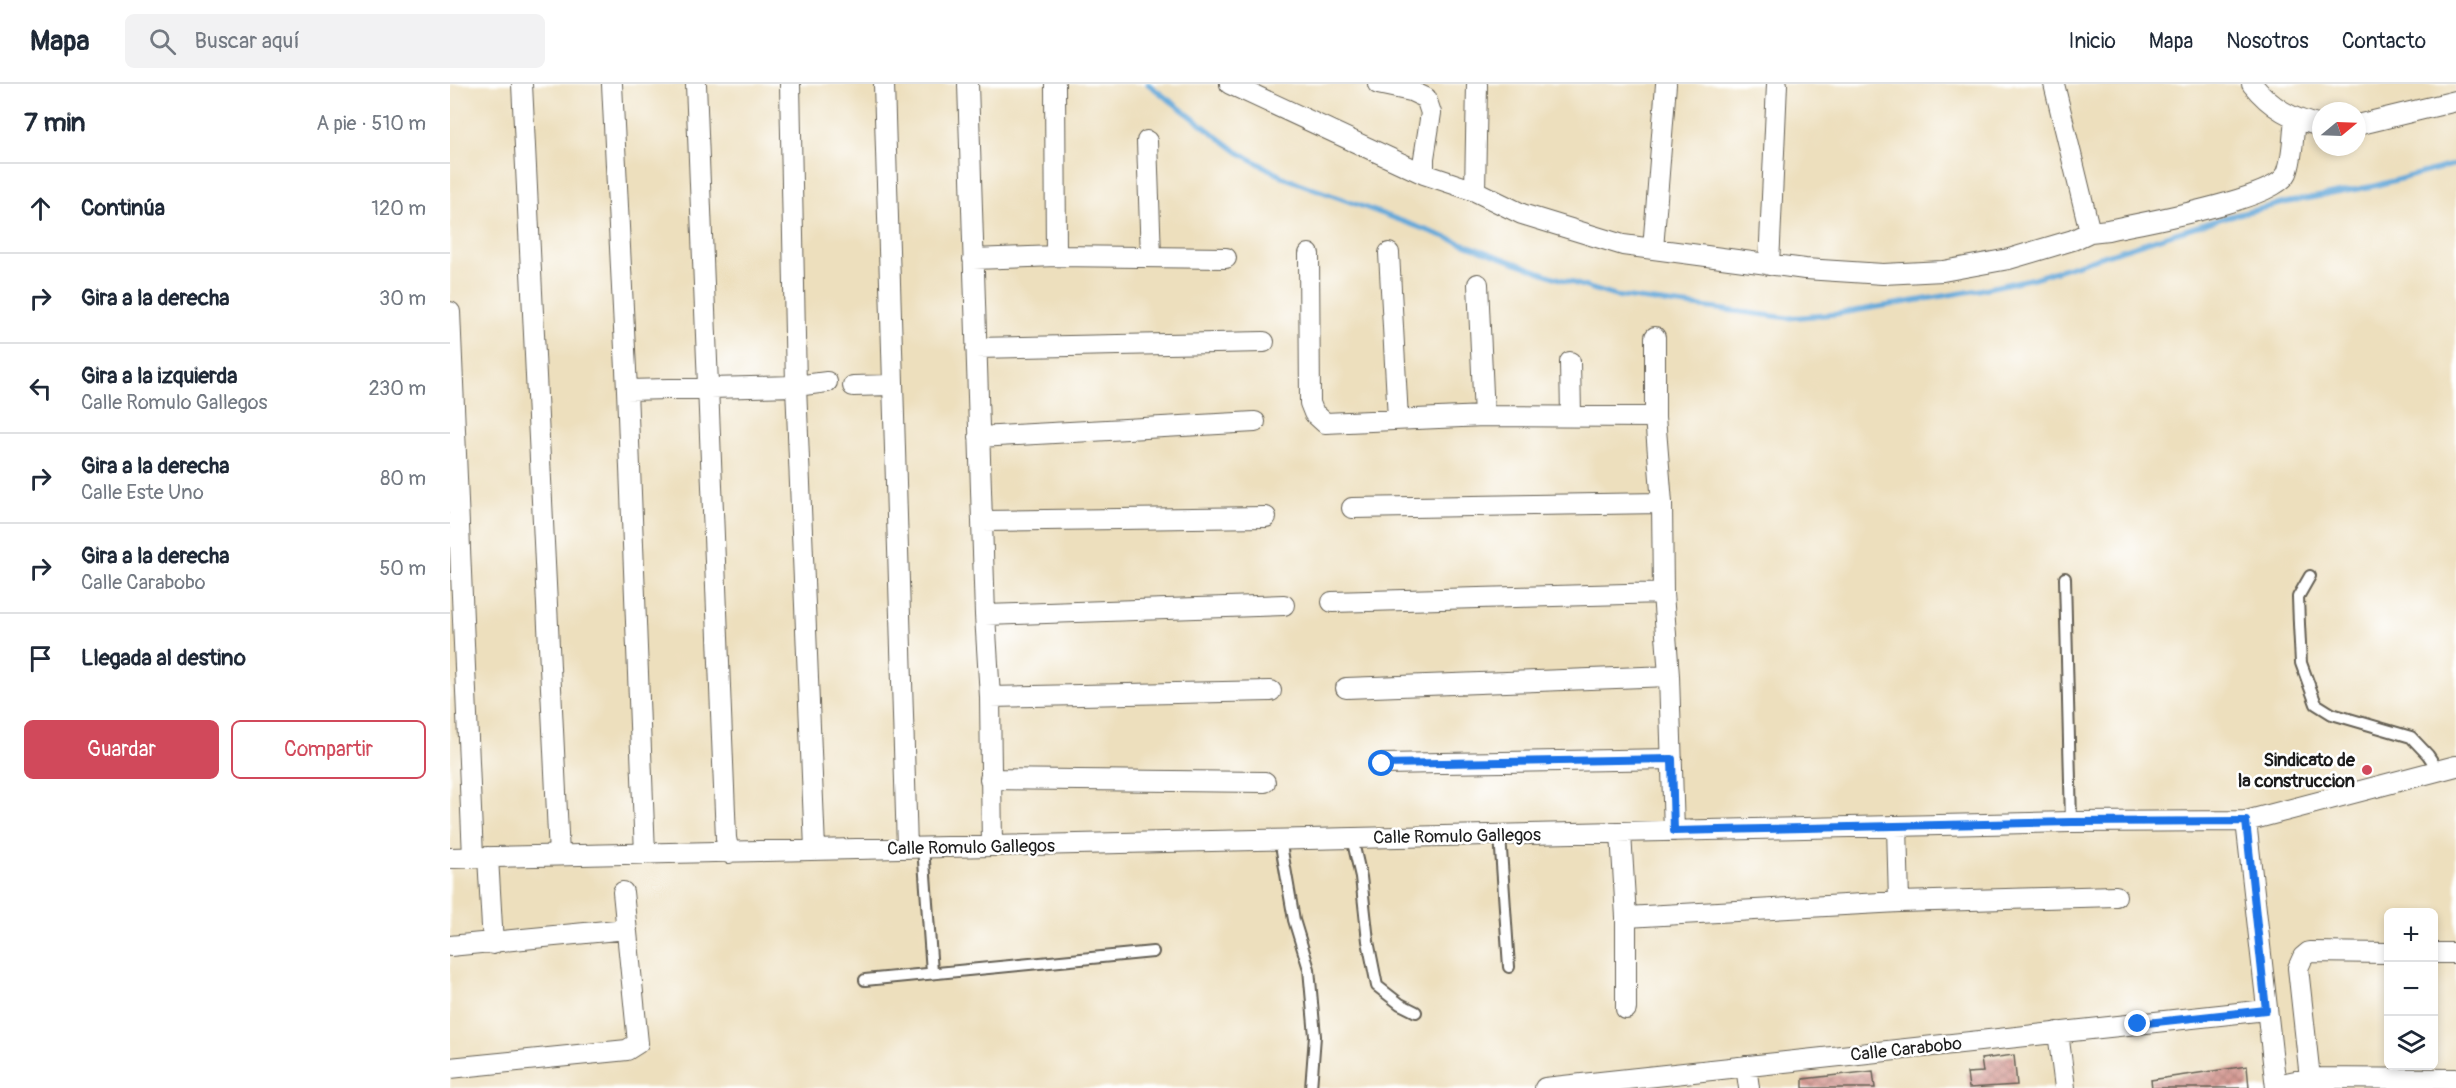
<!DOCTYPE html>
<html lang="es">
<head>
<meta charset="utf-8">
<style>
	body { margin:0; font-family:Pangolin,sans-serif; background:#f2f2f3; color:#1f2937 }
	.controls { position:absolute; right:18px; bottom:18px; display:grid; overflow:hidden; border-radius:9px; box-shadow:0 3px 9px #0003 }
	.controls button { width:54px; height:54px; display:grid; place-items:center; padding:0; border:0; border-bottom:2px solid #e0e1e3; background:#fff; color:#1f2937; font:30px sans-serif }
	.compass { position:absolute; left:1862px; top:18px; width:54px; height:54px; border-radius:50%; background:#fff; box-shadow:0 3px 9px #0003; rotate:71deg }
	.stop { position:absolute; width:18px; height:18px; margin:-14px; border:4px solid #1a73e8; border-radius:50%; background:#fff }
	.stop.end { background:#1a73e8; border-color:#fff; box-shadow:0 2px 6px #0008 }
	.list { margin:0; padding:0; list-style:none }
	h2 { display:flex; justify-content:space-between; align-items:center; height:78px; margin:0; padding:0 24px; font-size:26px }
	h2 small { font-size:20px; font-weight:400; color:#747a83 }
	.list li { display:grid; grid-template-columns:39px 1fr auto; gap:18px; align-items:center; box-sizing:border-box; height:90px; padding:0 24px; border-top:2px solid #e0e1e3 }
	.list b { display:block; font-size:22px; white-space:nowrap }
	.list p { margin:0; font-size:20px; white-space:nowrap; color:#747a83 }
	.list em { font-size:20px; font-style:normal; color:#747a83 }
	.actions { display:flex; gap:12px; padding:18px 24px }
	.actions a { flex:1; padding:14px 0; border:2px solid #d1495b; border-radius:9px; text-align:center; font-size:21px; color:#d1495b }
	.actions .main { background:#d1495b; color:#fff }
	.icon { flex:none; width:33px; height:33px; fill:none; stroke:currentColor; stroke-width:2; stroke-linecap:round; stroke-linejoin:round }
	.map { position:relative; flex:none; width:2006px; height:1004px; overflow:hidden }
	header { display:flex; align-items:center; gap:36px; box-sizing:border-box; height:84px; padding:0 30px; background:#fff; border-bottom:2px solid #e0e1e3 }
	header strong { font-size:28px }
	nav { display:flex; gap:33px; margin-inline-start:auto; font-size:21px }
	.search { width:420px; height:54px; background:#f2f2f3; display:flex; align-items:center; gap:15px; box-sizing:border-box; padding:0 21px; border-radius:9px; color:#747a83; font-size:22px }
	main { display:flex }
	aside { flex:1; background:#fff }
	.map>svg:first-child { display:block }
</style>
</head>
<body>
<header>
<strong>Mapa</strong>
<div class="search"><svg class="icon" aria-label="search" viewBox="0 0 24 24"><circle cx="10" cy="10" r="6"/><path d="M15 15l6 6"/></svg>Buscar aquí</div>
<nav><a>Inicio</a><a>Mapa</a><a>Nosotros</a><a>Contacto</a></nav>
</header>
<main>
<aside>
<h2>7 min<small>A pie · 510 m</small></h2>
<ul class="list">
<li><svg class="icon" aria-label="ahead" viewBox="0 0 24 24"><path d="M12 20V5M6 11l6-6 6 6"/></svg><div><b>Continúa</b></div><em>120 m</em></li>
<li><svg class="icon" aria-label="right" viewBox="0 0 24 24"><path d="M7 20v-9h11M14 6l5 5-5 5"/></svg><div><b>Gira a la derecha</b></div><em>30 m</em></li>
<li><svg class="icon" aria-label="left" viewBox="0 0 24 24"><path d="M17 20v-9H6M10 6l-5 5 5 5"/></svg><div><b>Gira a la izquierda</b><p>Calle Romulo Gallegos</p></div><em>230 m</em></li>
<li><svg class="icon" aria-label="right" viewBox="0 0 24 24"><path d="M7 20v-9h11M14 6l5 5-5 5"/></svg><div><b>Gira a la derecha</b><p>Calle Este Uno</p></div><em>80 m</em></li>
<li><svg class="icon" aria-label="right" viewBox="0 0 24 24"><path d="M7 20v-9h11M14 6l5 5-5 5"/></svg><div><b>Gira a la derecha</b><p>Calle Carabobo</p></div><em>50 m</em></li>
<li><svg class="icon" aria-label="arrive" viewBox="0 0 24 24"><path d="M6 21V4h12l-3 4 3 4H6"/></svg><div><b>Llegada al destino</b></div></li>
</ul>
<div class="actions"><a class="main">Guardar</a><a>Compartir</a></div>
</aside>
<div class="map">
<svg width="2006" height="1004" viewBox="0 0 2006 1004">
	<defs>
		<pattern id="building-cross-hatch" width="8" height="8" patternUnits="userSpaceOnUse" patternTransform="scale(1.5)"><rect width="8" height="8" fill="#d2928a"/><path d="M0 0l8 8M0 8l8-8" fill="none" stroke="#aa7670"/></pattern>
	</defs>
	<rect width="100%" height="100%" fill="#fff"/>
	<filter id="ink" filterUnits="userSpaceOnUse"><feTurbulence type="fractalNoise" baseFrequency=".0167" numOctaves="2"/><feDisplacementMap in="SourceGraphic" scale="12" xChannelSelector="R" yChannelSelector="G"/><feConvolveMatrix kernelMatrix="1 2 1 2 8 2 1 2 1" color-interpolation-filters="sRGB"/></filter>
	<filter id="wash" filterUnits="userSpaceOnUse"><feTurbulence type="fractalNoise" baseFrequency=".008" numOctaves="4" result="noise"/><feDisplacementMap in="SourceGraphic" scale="24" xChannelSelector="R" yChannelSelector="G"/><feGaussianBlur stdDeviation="1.35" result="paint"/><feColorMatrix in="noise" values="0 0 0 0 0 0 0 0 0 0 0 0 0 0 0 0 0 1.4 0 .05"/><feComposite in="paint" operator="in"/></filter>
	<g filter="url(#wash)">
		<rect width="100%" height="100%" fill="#eddfbd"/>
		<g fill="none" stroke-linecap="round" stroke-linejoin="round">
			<path stroke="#64a8d9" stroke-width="5" d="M698,0l90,68 47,26 269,99 61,19 174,22 47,-4 143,-24 55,-12 192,-61 63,-15 85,-16 82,-22"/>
		</g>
		<g id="blocks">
			<path fill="url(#building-cross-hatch)" d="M1564,971l3,30 -48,3 -2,-15 16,-1 -2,-13z
				M1797,982l2,22h-97l-1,-8z
				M1423,987l2,17h-72v-9z"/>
		</g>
	</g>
	<g filter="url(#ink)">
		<use href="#blocks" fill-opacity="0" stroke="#656054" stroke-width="1.5"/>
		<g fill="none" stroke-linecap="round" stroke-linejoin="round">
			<defs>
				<path id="lane" d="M1860,492l-12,21 1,27 2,39 15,41 16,10 79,23 17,18 10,15
					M1615,494l6,244
					M1050,751l9,132
					M902,754l9,39 7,64 9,45 23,18 16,8
					M830,755l14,81 15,49 6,67 -4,52
					M473,763l9,125
					M415,896l288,-28"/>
				<path id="street" d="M72,0l37,771
					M162,0l15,306 18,464
					M246,0l30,754 3,15
					M340,0l6,302 19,463
					M434,0l23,764
					M518,0l17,531 5,82 2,149
					M605,0l1,172
					M780,0l194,90 51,17 47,23 101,31 182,24 78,5 60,-3 66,-12 64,-19 17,-8 -36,-148
					M928,0l33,7 15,7 5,15 -7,45v16
					M1802,0c19,24 40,35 69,42
					M1907,41l99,-24
					M697,57l4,116
					M1025,107l2,-107
					M1640,148l18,-2c31,-7 167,-30 179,-57 6,-15 6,-38 8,-55
					M1203,165l13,-165
					M939,169l9,166
					M859,170l1,149 4,10 11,10 159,-7 171,1 7,86 1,90 6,83 5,155
					M523,175l83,-3 170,2
					M1319,181l8,-181
					M1028,200l6,132
					M0,228l23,545
					M526,264l288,-6
					M1120,278l1,53
					M403,302l39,-1
					M177,306l169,-4 31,-4
					M1205,333v-80
					M529,353l276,-15
					M902,424l310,-5
					M532,437l284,-4
					M882,518l331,-9
					M535,531l299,-10
					M896,604l323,-12
					M540,613l281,-6
					M932,680l290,-5
					M540,695l275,3
					M1796,737l30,267
					M1447,742l2,76
					M1171,749l5,84
					M38,773l5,87
					M0,774l1621,-36 175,-1 210,-55
					M0,862l177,-17
					M1938,869l-79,-1 -6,5 -5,11 12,110 146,1
					M1984,869h22
					M1176,925v-92l273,-15 217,-6
					M1608,948l7,56
					M1296,982l3,22
					M0,984l177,-18 11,-7 -15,-151
					M1826,1001l34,-7
					M1095,1004l721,-78"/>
			</defs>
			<use href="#lane" stroke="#656054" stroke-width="14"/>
			<use href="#street" stroke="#656054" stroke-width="22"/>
			<use href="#lane" stroke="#fff" stroke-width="10"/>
			<use href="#street" stroke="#fff" stroke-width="20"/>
		</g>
	</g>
	<g fill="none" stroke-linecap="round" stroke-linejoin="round" filter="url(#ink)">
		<path stroke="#1a73e8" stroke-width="8" d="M932,680l290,-5 2,72 398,-9 174,-1 20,189 -128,14"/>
	</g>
	<circle fill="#d1495b" stroke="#fff" stroke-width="2" cx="1917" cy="686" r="6"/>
	<g text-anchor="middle" stroke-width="5" stroke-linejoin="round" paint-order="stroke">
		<g font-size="18" font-weight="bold" fill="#1c1c1c" stroke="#fff" text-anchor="end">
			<text x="1905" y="682">Sindicato de<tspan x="1905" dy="21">la construccion</tspan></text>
		</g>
		<g font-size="18" fill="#1c1c1c" stroke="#fff">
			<text transform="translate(1007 752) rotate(-1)" y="6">Calle Romulo Gallegos</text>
			<text transform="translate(521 763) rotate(-1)" y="6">Calle Romulo Gallegos</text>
			<text transform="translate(1456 965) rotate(-6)" y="6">Calle Carabobo</text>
		</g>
	</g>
</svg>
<div class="controls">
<button>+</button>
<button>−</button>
<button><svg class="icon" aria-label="layers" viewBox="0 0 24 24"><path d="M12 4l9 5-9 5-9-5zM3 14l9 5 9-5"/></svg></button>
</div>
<svg class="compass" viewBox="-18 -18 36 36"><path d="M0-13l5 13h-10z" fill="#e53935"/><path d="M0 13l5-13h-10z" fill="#747a83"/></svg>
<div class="stop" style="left:932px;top:680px"></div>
<div class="stop end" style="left:1688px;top:940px"></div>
</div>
</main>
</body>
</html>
